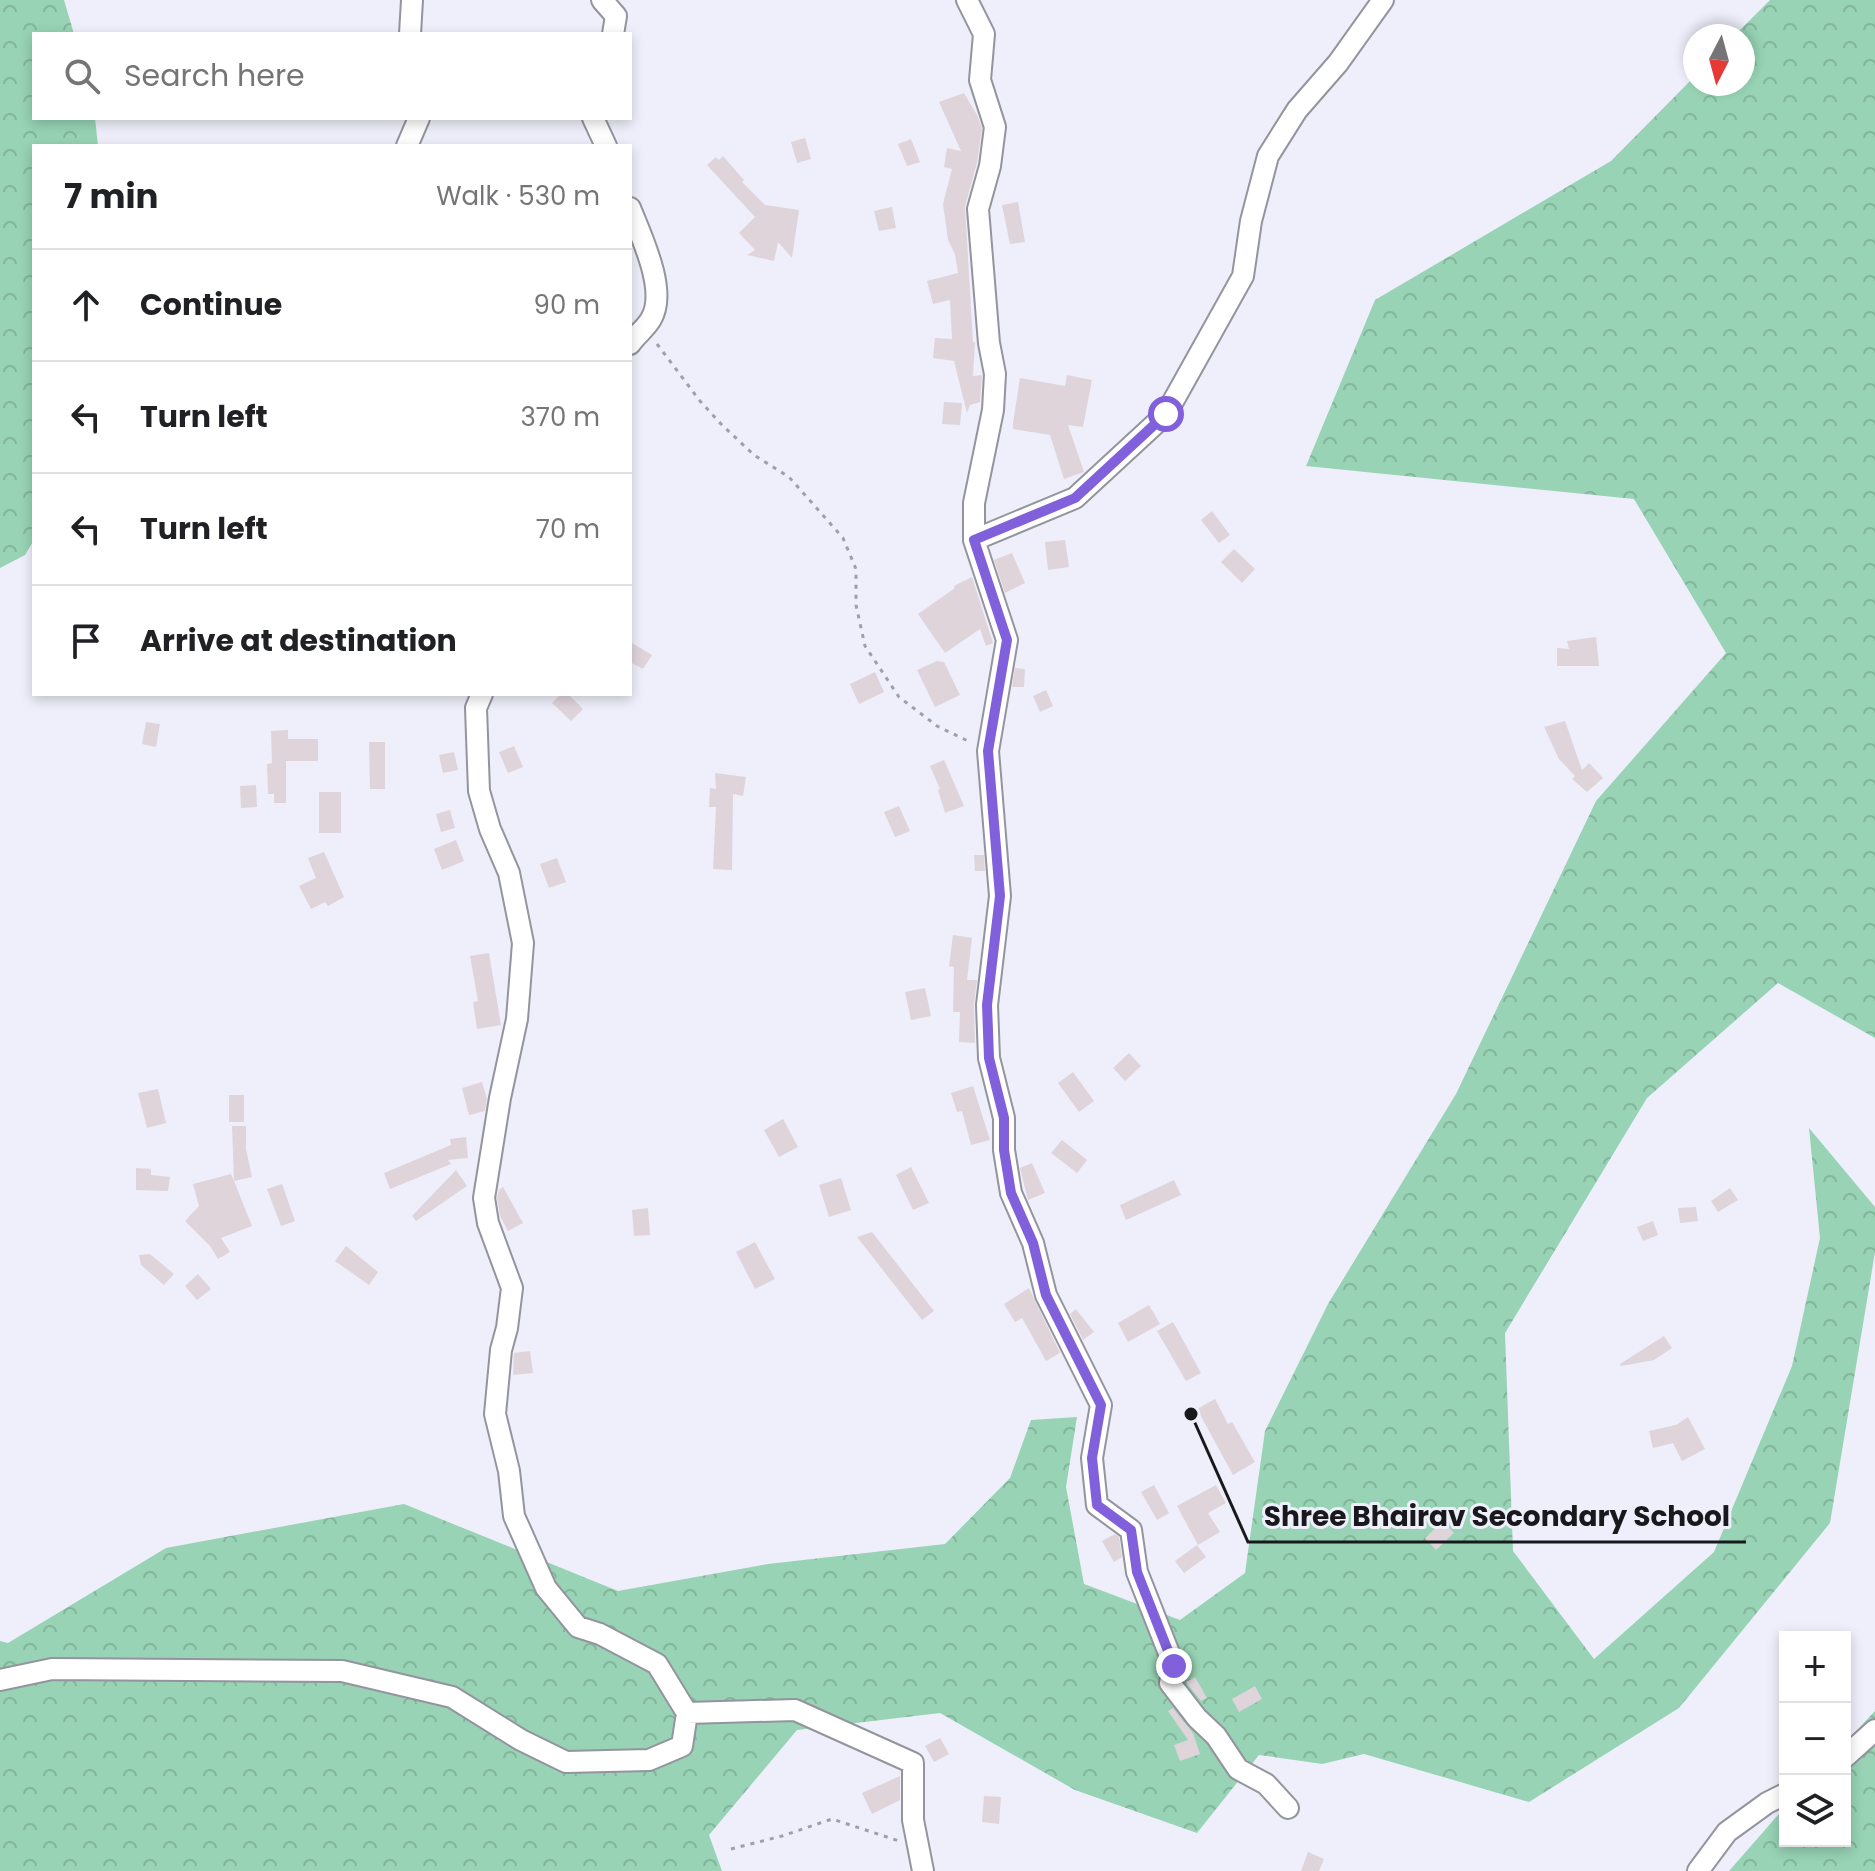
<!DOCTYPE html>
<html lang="en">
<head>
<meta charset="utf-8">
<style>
	body { margin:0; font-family:Poppins,sans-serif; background:#f2f2f2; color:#202124 }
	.controls { position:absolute; right:24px; bottom:24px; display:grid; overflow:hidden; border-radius:0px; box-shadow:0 4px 12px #0003 }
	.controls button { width:72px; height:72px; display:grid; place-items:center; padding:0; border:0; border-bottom:2px solid #e0e0e0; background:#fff; color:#202124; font:40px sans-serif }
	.compass { position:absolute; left:1683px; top:24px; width:72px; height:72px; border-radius:50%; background:#fff; box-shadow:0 4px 12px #0003; rotate:186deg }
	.stop { position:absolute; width:24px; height:24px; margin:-18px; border:6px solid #8160db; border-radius:50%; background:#fff }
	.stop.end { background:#8160db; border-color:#fff; box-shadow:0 2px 8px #0008 }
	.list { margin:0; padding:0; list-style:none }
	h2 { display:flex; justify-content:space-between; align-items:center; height:104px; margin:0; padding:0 32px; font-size:34px }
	h2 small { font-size:26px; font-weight:400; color:#757577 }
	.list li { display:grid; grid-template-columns:52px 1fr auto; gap:24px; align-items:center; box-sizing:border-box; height:112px; padding:0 32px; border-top:2px solid #e0e0e0 }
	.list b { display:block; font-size:30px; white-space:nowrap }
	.list em { font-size:26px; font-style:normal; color:#757577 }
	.icon { flex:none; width:44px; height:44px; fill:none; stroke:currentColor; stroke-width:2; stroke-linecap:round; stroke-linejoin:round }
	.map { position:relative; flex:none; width:1875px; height:1871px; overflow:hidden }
	.search { position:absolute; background:#fff; box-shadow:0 4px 12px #0003; left:32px; top:32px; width:600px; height:88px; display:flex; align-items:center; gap:20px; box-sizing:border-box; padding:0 28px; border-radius:0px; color:#757577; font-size:30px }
	.panel { position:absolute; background:#fff; box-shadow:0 4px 12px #0003; left:32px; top:144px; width:600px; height:552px; border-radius:0px }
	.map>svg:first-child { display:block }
</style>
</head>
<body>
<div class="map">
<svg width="1875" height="1871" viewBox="0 0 1875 1871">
	<defs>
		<pattern id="forest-crowns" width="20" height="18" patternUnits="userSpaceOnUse" patternTransform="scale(2)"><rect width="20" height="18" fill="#97d3b4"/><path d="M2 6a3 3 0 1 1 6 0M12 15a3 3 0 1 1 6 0" fill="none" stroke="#82b59a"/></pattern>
	</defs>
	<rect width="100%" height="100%" fill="#eeeffa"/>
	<path fill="url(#forest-crowns)" d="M0,0h64l10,34h-40v84h61l3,28h-64v394l-9,15 -25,13z
		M1770,0h105v1038l-97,-55 -131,115 -142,235 8,218 81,108 120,-107 78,-186 28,-128 -11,-110 66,79v45l-45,271 -151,185 -150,94 -165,-48 -42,10 -63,-9 -62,78 -122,-43 -135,-77 -143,17 -88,105 13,36h-722v-230l8,2 158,-95 238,-44 214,87 150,-27 177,-20 65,-66 21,-58 46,-3 -11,70 18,97 96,36 65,-47 20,-142 63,-127 128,-210 140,-293 130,-148 -92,-154 -328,-33 69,-166 236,-139 84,-85v8h48v-48h-9z
		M1875,1711v160h-146l56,-64v34h60v-98z"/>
	<path fill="#dfd4da" d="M964,93l13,22 5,13 -5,35 -12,43 8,136h2l-2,34 9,-1 -2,27 -10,3 -3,8 -13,-52 -21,-3 2,-20 17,1 -2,-39 -17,4 -6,-23 31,-8 -3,-19 -7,-14 -5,-36 9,-35 -8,-2 3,-19 14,3 -22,-49z
		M805,138l6,21 -14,4 -6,-21z
		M911,139l9,23 -13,4 -9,-22z
		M723,156l21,24 -2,2 23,23 34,5 -7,48 -14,-16 -4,19 -27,-6 8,-5 -16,-17 16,-16 -48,-52 9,-8 3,3z
		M1018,202l7,40 -15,2 -8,-39z
		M892,207l4,21 -17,3 -5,-20z
		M1067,375l25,5 -9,47 -15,-2 16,47 -20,7 -14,-44 -37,-6v-6l7,-45 45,8z
		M944,402l18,1 -2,22 -18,-1z
		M1212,511l18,24 -11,8 -18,-23z
		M1065,540l4,27 -21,3 -3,-28z
		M1234,549l21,20 -13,14 -21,-21z
		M1012,553l13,30 -20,10 -11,-33z
		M972,577l21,66 -7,3 -6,-17 -35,24 -27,-39 37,-26 -1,-2z
		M1596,637l3,29h-42v-18l12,1 -2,-8z
		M630,642l22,13 -9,14 -13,-7z
		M937,661l7,1 16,33 -25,12 -18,-37z
		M1015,668l10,1 -1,18h-12z
		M875,672l9,20 -25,12 -9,-20z
		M1046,690l7,16 -13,6 -7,-16z
		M561,694h7l15,15 -12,12 -19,-18z
		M1565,721l17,49 7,-7 14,15 -16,14 -15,-13 3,-3 -16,-17 -15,-32z
		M146,722l14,2 -4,23 -14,-3z
		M288,730v9h30v22h-32v42h-12v-9h-6l-1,-30 5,-1 -1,-32z
		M369,742h16v47h-15z
		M514,746l9,21 -15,6 -9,-21z
		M454,752l4,18 -15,3 -4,-18z
		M944,760l20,46 -19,7 -7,-23 2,-1 -10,-23z
		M715,773l31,4 -3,19 -10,-2 -1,76 -19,-1 3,-62h-7l1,-19 6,1z
		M256,785l1,22 -16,1 -1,-22z
		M319,792h22v41h-22z
		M899,806l11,25 -15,6 -11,-25z
		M450,810l5,18 -14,4 -5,-18z
		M456,840l8,21 -22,9 -8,-21z
		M324,852l20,45 -16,9 -3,-4 -14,7 -12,-23 17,-8 -8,-20z
		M974,855h10l1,16h-10z
		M557,858l9,24 -17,6 -9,-24z
		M953,935l19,3 -5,42h10l-3,25 1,38 -16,-1 1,-30h-7l1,-45 -5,-1z
		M489,953l12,72 -24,4 -4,-27 5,-1 -8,-45z
		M925,988l6,28 -20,4 -6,-28z
		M1129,1053l12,13 -16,15 -12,-13z
		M1073,1072l21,29 -15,11 -21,-29z
		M482,1082l5,17 -2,12 -16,4 -7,-27z
		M973,1086l17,54 -19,5 -9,-34 -5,1 -6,-19z
		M158,1089l8,34 -19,5 -9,-35z
		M229,1095h15v27h-15z
		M783,1119l15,28 -19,10 -15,-27z
		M232,1126h14v23l6,28 -18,4 18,45 -31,12 9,14 -12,7 -8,-13 -25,-25 14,-15 -6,-22 38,-10 3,7z
		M466,1137l2,21 -20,2 3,4 -61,25 -6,-16 67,-28 -1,-6z
		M1062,1140l25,20 -10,13 -26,-20z
		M1032,1163l13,30 -17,7 -8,-32z
		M911,1167l18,36 -16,7 -17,-35z
		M136,1168l15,1v6l19,2 -2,14 -32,-1z
		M456,1170l11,16 -51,35 -4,-5z
		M841,1178l10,32 -22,7 -10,-32z
		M1174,1180l7,15 -55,25 -6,-15z
		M282,1184l13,37 -14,5 -14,-37z
		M503,1187l20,36 -15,8 -8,-15 -3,-18 2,-8z
		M1730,1188l8,12 -20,12 -7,-11z
		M1696,1207l2,14 -18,2 -2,-15z
		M648,1208l2,27 -16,1 -2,-26z
		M1653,1221l5,14 -15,6 -6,-14z
		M872,1232l62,79 -12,9 -65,-83z
		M755,1242l20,37 -20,10 -19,-37z
		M346,1246l32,26 -9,13 -34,-24z
		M150,1254l24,20 -10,11 -23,-20 -2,-10z
		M198,1274l13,15 -14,11 -12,-14z
		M1029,1288l31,65 -14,8 -24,-43 -7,4 -11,-18z
		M1149,1305l11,19 -32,18 -10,-19z
		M1076,1309l18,23 -11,8 -13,-26z
		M1173,1322l28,51 -15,8 -29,-50z
		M1664,1336l8,12 -18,12 -33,6 -1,-2z
		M530,1351l3,22 -20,2 1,-22z
		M1215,1399l13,25 4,-2 23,40 -22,13 -36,-66z
		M1688,1417l17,32 -23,12 -9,-18 -20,5 -4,-17 27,-6z
		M1154,1485l15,28 -12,7 -16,-28z
		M1216,1485l10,18 -18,10 12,19 -22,13 -21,-39z
		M1443,1521l11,12 -18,17 -11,-12z
		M1115,1534l4,3 3,20 -8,5 -12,-21z
		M1197,1545l9,12 -22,16 -9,-12z
		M1195,1677l12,21 -6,3 -15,-19z
		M1255,1686l7,13 -23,13 -7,-13z
		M1173,1708l20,25 7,21 -20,7 -6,-16 14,-5 -20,-29z
		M940,1738l9,16 -15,8 -9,-16z
		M900,1776v24l-28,14 -10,-21z
		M984,1796l17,1 -2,27 -17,-2z
		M1308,1852l16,7 -5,12h-18z"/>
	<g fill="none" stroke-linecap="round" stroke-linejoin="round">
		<defs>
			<path id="minor" d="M602,0l14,16 -3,18
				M967,0l17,34 -4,46 15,47 -5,39 -12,43 11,134 6,31 -2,36 -19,93v37l33,100 -19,111 12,145 -13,109 2,53 15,60v32l7,43 22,50 13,52 55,110 -9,53 5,47 34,25 6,42 37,94 -4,17 27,35 19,18 22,33 28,15 22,24
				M410,34l2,-34
				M593,118l13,28
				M407,146l12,-28
				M630,208c11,28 38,83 21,111 -5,9 -15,16 -21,25
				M974,540l101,-42 91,-84 77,-138 8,-55 17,-65 29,-46 41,-47 45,-63
				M0,1680l52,-11 290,2 110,26 69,43 45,22 83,-2 33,-14 5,-33 -30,-49 -57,-30 -22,-7 -32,-39 -32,-72 -5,-45 -14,-57 6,-64 6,-22 5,-40 -24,-65 -4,-25 16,-100 17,-79 6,-76 -14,-70 -19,-44 -11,-38 -3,-83 6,-14
				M687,1713l108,-3 118,53v57l10,51
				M1845,1757l30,-27
				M1698,1871l29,-39 40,-29 18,-9"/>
		</defs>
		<use href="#minor" stroke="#93949e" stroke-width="24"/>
		<path stroke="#9f9fa8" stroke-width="3" stroke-dasharray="4 6" stroke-linecap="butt" d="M657,344l43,57 21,23 33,31 35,22 54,61 13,31v36l9,41 34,51 38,29 33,16
			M731,1849l51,-13 50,-17 67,22"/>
		<use href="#minor" stroke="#fff" stroke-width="20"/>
	</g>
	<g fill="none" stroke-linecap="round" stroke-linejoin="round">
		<path stroke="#8160db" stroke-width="10" d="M1166,414l-91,84 -101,42 33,100 -19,111 12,145 -13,109 2,53 15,60v32l7,43 22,50 13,52 55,110 -9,53 5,47 34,25 6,42 37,94"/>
	</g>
	<path fill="none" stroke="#19191d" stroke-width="3" d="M1191 1414L1248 1542H1746"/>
	<circle fill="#19191d" stroke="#eeeffa" stroke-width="3" cx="1191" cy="1414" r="8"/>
	<g font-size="28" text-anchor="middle" font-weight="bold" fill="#19191d" stroke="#eeeffa" stroke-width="6" stroke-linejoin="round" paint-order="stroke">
		<text x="1497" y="1526">Shree Bhairav Secondary School</text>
	</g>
</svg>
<div class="controls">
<button>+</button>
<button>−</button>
<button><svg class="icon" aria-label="layers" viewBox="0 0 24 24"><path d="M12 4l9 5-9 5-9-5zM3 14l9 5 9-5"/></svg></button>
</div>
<svg class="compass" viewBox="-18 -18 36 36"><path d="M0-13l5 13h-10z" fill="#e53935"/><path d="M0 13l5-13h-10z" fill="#757577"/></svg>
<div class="stop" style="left:1166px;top:414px"></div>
<div class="stop end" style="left:1174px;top:1666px"></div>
<div class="search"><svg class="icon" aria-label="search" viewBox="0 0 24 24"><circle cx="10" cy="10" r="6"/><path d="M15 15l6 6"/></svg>Search here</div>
<section class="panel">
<h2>7 min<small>Walk · 530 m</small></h2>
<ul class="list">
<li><svg class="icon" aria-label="ahead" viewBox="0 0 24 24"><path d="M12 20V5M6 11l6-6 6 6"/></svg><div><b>Continue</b></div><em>90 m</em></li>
<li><svg class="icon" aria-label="left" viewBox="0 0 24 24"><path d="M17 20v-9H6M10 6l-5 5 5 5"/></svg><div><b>Turn left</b></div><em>370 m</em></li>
<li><svg class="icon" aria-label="left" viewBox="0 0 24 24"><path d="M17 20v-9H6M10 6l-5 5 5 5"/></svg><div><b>Turn left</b></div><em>70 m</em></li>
<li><svg class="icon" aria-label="arrive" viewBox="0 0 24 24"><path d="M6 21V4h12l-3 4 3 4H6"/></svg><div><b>Arrive at destination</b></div></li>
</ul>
</section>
</div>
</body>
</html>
